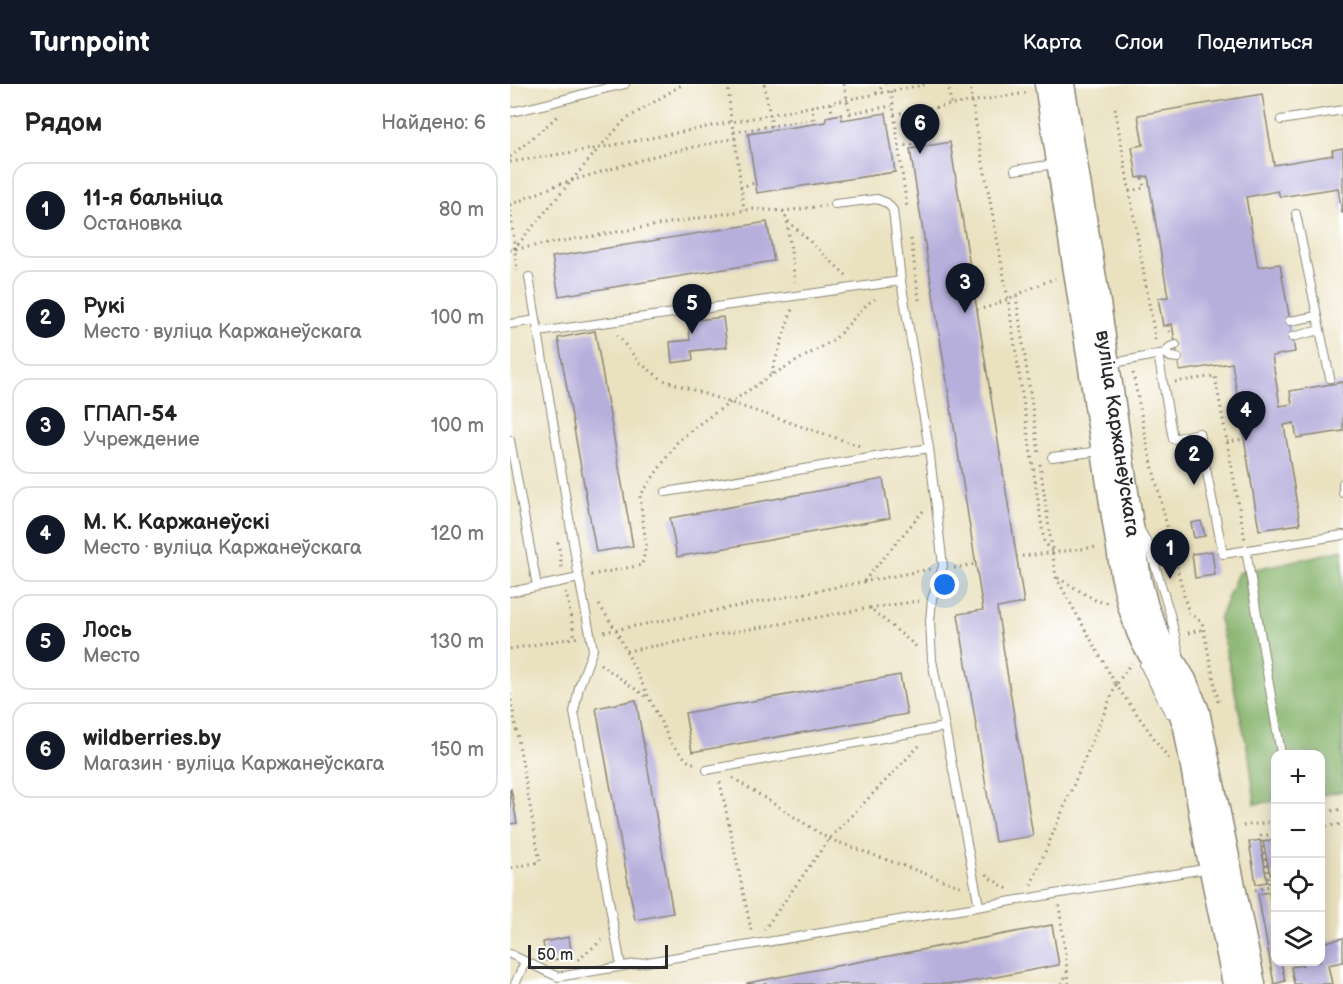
<!DOCTYPE html>
<html lang="ru">
<head>
<meta charset="utf-8">
<style>
	body { margin:0; font-family:"Balsamiq Sans",sans-serif; background:#f6f6f6; color:#222 }
	.controls { position:absolute; right:18px; bottom:18px; display:grid; overflow:hidden; border-radius:12px; box-shadow:0 3px 15px #0003 }
	.controls button { width:54px; height:54px; display:grid; place-items:center; padding:0; border:0; border-bottom:2px solid #e0e0e0; background:#fff; color:#222; font:30px sans-serif }
	.scale { position:absolute; left:18px; bottom:15px; width:140px; box-sizing:border-box; padding-left:6px; border:3px solid #2b2b2b; border-top:0; font-size:16px; line-height:21px; white-space:nowrap; color:#2b2b2b; -webkit-text-stroke:4px #fff; paint-order:stroke }
	.you { position:absolute; left:435px; top:501px; width:21px; height:21px; margin:-15px; border:4px solid #fff; border-radius:50%; background:#1a73e8; box-shadow:0 0 0 9px #1a73e833 }
	.badge { display:grid; place-items:center; width:39px; height:39px; border-radius:50%; background:#111827; color:#fff; font-size:20px; font-weight:700 }
	.pin { position:absolute; translate:-50% -50px; filter:drop-shadow(0 2px 3px #0008) }
	.pin::after { content:''; position:absolute; top:32px; width:21px; height:18px; background:inherit; clip-path:polygon(0 0,100% 0,50% 100%) }
	.list { margin:0; padding:0; list-style:none }
	h2 { display:flex; justify-content:space-between; align-items:center; height:78px; margin:0; padding:0 24px; font-size:26px }
	h2 small { font-size:20px; font-weight:400; color:#767676 }
	.list li { display:grid; grid-template-columns:39px 1fr auto; gap:18px; align-items:center; box-sizing:border-box; height:96px; margin:0 12px 12px; padding:0 12px; border:2px solid #e0e0e0; border-radius:18px }
	.list b { display:block; font-size:22px; white-space:nowrap }
	.list p { margin:0; font-size:20px; white-space:nowrap; color:#767676 }
	.list em { font-size:20px; font-style:normal; color:#767676 }
	.icon { flex:none; width:33px; height:33px; fill:none; stroke:currentColor; stroke-width:2; stroke-linecap:round; stroke-linejoin:round }
	.map { position:relative; flex:none; width:833px; height:900px; overflow:hidden }
	header { display:flex; align-items:center; gap:36px; box-sizing:border-box; height:84px; padding:0 30px; background:#111827; color:#fff }
	header strong { font-size:28px }
	nav { display:flex; gap:33px; margin-inline-start:auto; font-size:21px }
	main { display:flex }
	aside { flex:1; background:#fff }
	.map>svg:first-child { display:block }
</style>
</head>
<body>
<header>
<strong>Turnpoint</strong>
<nav><a>Карта</a><a>Слои</a><a>Поделиться</a></nav>
</header>
<main>
<aside>
<h2>Рядом<small>Найдено: 6</small></h2>
<ul class="list">
<li><span class="badge">1</span><div><b>11-я бальніца</b><p>Остановка</p></div><em>80 m</em></li>
<li><span class="badge">2</span><div><b>Рукі</b><p>Место · вуліца Каржанеўскага</p></div><em>100 m</em></li>
<li><span class="badge">3</span><div><b>ГПАП-54</b><p>Учреждение</p></div><em>100 m</em></li>
<li><span class="badge">4</span><div><b>М. К. Каржанеўскі</b><p>Место · вуліца Каржанеўскага</p></div><em>120 m</em></li>
<li><span class="badge">5</span><div><b>Лось</b><p>Место</p></div><em>130 m</em></li>
<li><span class="badge">6</span><div><b>wildberries.by</b><p>Магазин · вуліца Каржанеўскага</p></div><em>150 m</em></li>
</ul>
</aside>
<div class="map">
<svg width="833" height="900" viewBox="0 0 833 900">
	<rect width="100%" height="100%" fill="#fff"/>
	<filter id="ink" filterUnits="userSpaceOnUse"><feTurbulence type="fractalNoise" baseFrequency=".0167" numOctaves="2"/><feDisplacementMap in="SourceGraphic" scale="12" xChannelSelector="R" yChannelSelector="G"/><feConvolveMatrix kernelMatrix="1 2 1 2 8 2 1 2 1" color-interpolation-filters="sRGB"/></filter>
	<filter id="wash" filterUnits="userSpaceOnUse"><feTurbulence type="fractalNoise" baseFrequency=".008" numOctaves="4" result="noise"/><feDisplacementMap in="SourceGraphic" scale="24" xChannelSelector="R" yChannelSelector="G"/><feGaussianBlur stdDeviation="1.35" result="paint"/><feColorMatrix in="noise" values="0 0 0 0 0 0 0 0 0 0 0 0 0 0 0 0 0 1.4 0 .05"/><feComposite in="paint" operator="in"/></filter>
	<g filter="url(#wash)">
		<rect width="100%" height="100%" fill="#eae1bf"/>
		<path fill="#85b26a" stroke="#586e4a" stroke-width="1.5" d="M833,466v241l-22,4 -1,-41h-44l-1,47 -20,3 -6,-48 -30,-137 19,-46z"/>
		<g id="blocks">
			<path fill="#b6aedb" d="M752,10l12,71 59,-10 -1,-5 11,-2v65h-1l-4,-25 -58,9 -2,-6 -32,6 12,70 22,-3 10,57 5,31 -23,4 8,50 12,-2 -2,-13 53,-9v49l-46,7 -3,-15 -10,2 16,99 -41,6 -27,-167 -52,8 -8,-47 -9,2 -5,-28 10,-1 -20,-121 -11,2 -5,-31 11,-2 -5,-30z
				M376,29l9,59 -138,21 -9,-59 78,-12v-5l15,-3 1,6z
				M440,58l74,461 -27,5 36,228 -38,6 -37,-228 25,-4 -73,-461z
				M257,138l7,39 -215,35 -7,-39z
				M213,233l4,30 -35,4 1,9 -21,3 -2,-21 20,-2 -2,-19z
				M85,247l38,215 -37,6 -38,-214z
				M373,395l7,39 -213,39 -7,-39z
				M691,437l4,15 -11,2 -3,-15z
				M702,467l3,24 -20,3 -3,-24z
				M390,591l7,39 -215,38 -7,-39z
				M126,616l37,213 -38,7 -39,-212z
				M1,705l6,34 -7,1v-34z
				M750,756l7,42 -11,2 -7,-42z
				M762,756l4,17v16l-6,1 -7,-32z
				M759,808l7,36v34h5l4,19 -11,3 -16,-90z
				M810,838h2l3,20 18,-4v24l-15,3 4,19h-38l-3,-17 12,-2 -1,-3h18z
				M542,841l7,40 -101,19h-211v-1z
				M59,853l3,20 -26,4 -3,-19z"/>
		</g>
	</g>
	<g filter="url(#ink)">
		<use href="#blocks" fill-opacity="0" stroke="#8a8675" stroke-width="1.5"/>
		<g fill="none" stroke-linecap="round" stroke-linejoin="round">
			<defs>
				<path id="lane" d="M0,28c39,-7 76,-20 115,-28
					M771,36l62,-10
					M505,86l40,-6
					M325,120l42,-5 10,4 6,7 8,71 28,167 14,118 -11,33 -2,22 2,39 47,246
					M786,130l34,164
					M19,193l50,301 14,71 -14,38 -5,25 47,254
					M780,237l27,-5
					M0,240l26,-4
					M28,248l363,-51
					M782,253l28,-7
					M666,261l-6,2 -5,6 5,4 8,1
					M648,270l15,85 26,-6 24,121 120,-19
					M599,280l56,-11
					M0,356l27,146
					M542,373l49,-6
					M833,399v10
					M156,408l263,-44
					M630,446l9,16 21,68 9,39
					M736,466l35,204
					M0,508l69,-14
					M634,581l25,48
					M197,686l237,-43
					M0,870l48,23 652,-109
					M5,900l10,-22"/>
				<g id="secondary">
					<path d="M536,0l76,490 7,32 9,26 5,11 31,52 11,32 21,118 28,139"/>
					<path id="s1" d="M553,0l36,219 41,277 7,27 13,32 25,41 13,31 56,273"/>
				</g>
			</defs>
			<use href="#lane" stroke="#8a8675" stroke-width="10"/>
			<use href="#secondary" stroke="#8a8675" stroke-width="25"/>
			<path stroke="#8a8675" stroke-width="3" stroke-dasharray="1.5 4.5" stroke-linecap="butt" d="M254,0l8,42
				M334,0l7,35
				M438,0l3,20
				M460,0l2,18 36,197 36,242 9,12
				M381,7l16,117
				M366,9l9,-9
				M321,19l1,13
				M302,22l4,18
				M605,24l41,235
				M340,29l42,-7
				M384,30l132,-21
				M224,48l81,-13
				M225,54l9,72
				M389,62l20,-2v3
				M0,73l49,-42
				M0,78l89,-14 328,-64
				M230,103l15,-4
				M619,107l15,-3 -2,-11
				M0,121l7,66
				M0,121l47,-20 97,-29 81,-18 -4,-17 -3,-37
				M273,127l4,9 8,62
				M278,137l59,55
				M401,155l8,61
				M4,165l85,-101 26,-28 58,-36
				M0,166l242,-41 31,2 42,-5
				M506,212l23,158
				M467,226l15,-4 63,-28
				M658,241l2,10
				M107,251l23,28 23,17 197,66
				M623,289l14,71 38,156 4,13 13,9 17,83
				M261,290l21,-65
				M665,298l40,-6 30,164
				M717,358l17,-3
				M530,380l16,113 60,108 15,-22
				M48,458l4,26
				M506,473l82,-10
				M444,484l22,-4
				M81,491l51,-10 4,-20 -6,-49 38,-55 25,-20 67,-45 64,-36 33,-36 8,-5
				M548,494l39,23 11,2
				M354,497l59,-70
				M56,508l9,46
				M89,521l17,25 56,115 18,18h8
				M360,524l49,-7
				M94,548l326,-63
				M678,549l16,-4
				M0,565l69,-12
				M116,567l244,-43 48,40
				M90,580l48,34
				M0,610l30,168 -30,6
				M223,694l96,61 133,48
				M210,698l32,152
				M810,729l23,-4
				M733,742l33,-5
				M810,743l23,-3
				M477,790l1,3 20,12
				M521,801l85,-200 53,74
				M761,802h2l3,17
				M745,806l15,-4 -9,-50 15,-2
				M549,821l10,79
				M254,846l65,-91 91,-94
				M68,876l25,-21
				M776,878v2
				M552,900l5,-12"/>
			<use href="#lane" stroke="#fff" stroke-width="8"/>
			<use href="#secondary" stroke="#fff" stroke-width="22"/>
		</g>
	</g>
	<g text-anchor="middle" stroke-width="4.5" stroke-linejoin="round" paint-order="stroke">
		<g font-size="20" fill="#2b2b2b" stroke="#fff">
			<text dy="7" stroke="none"><textPath href="#s1" startOffset="354">вуліца Каржанеўскага</textPath></text>
		</g>
	</g>
</svg>
<div class="controls">
<button>+</button>
<button>−</button>
<button><svg class="icon" aria-label="locate" viewBox="0 0 24 24"><circle cx="12" cy="12" r="6"/><path d="M12 2v4M12 18v4M2 12h4M18 12h4"/></svg></button>
<button><svg class="icon" aria-label="layers" viewBox="0 0 24 24"><path d="M12 4l9 5-9 5-9-5zM3 14l9 5 9-5"/></svg></button>
</div>
<div class="scale">50 m</div>
<div class="you"></div>
<div class="pin badge" style="left:660px;top:495px">1</div>
<div class="pin badge" style="left:684px;top:401px">2</div>
<div class="pin badge" style="left:455px;top:229px">3</div>
<div class="pin badge" style="left:736px;top:357px">4</div>
<div class="pin badge" style="left:182px;top:250px">5</div>
<div class="pin badge" style="left:410px;top:70px">6</div>
</div>
</main>
</body>
</html>
